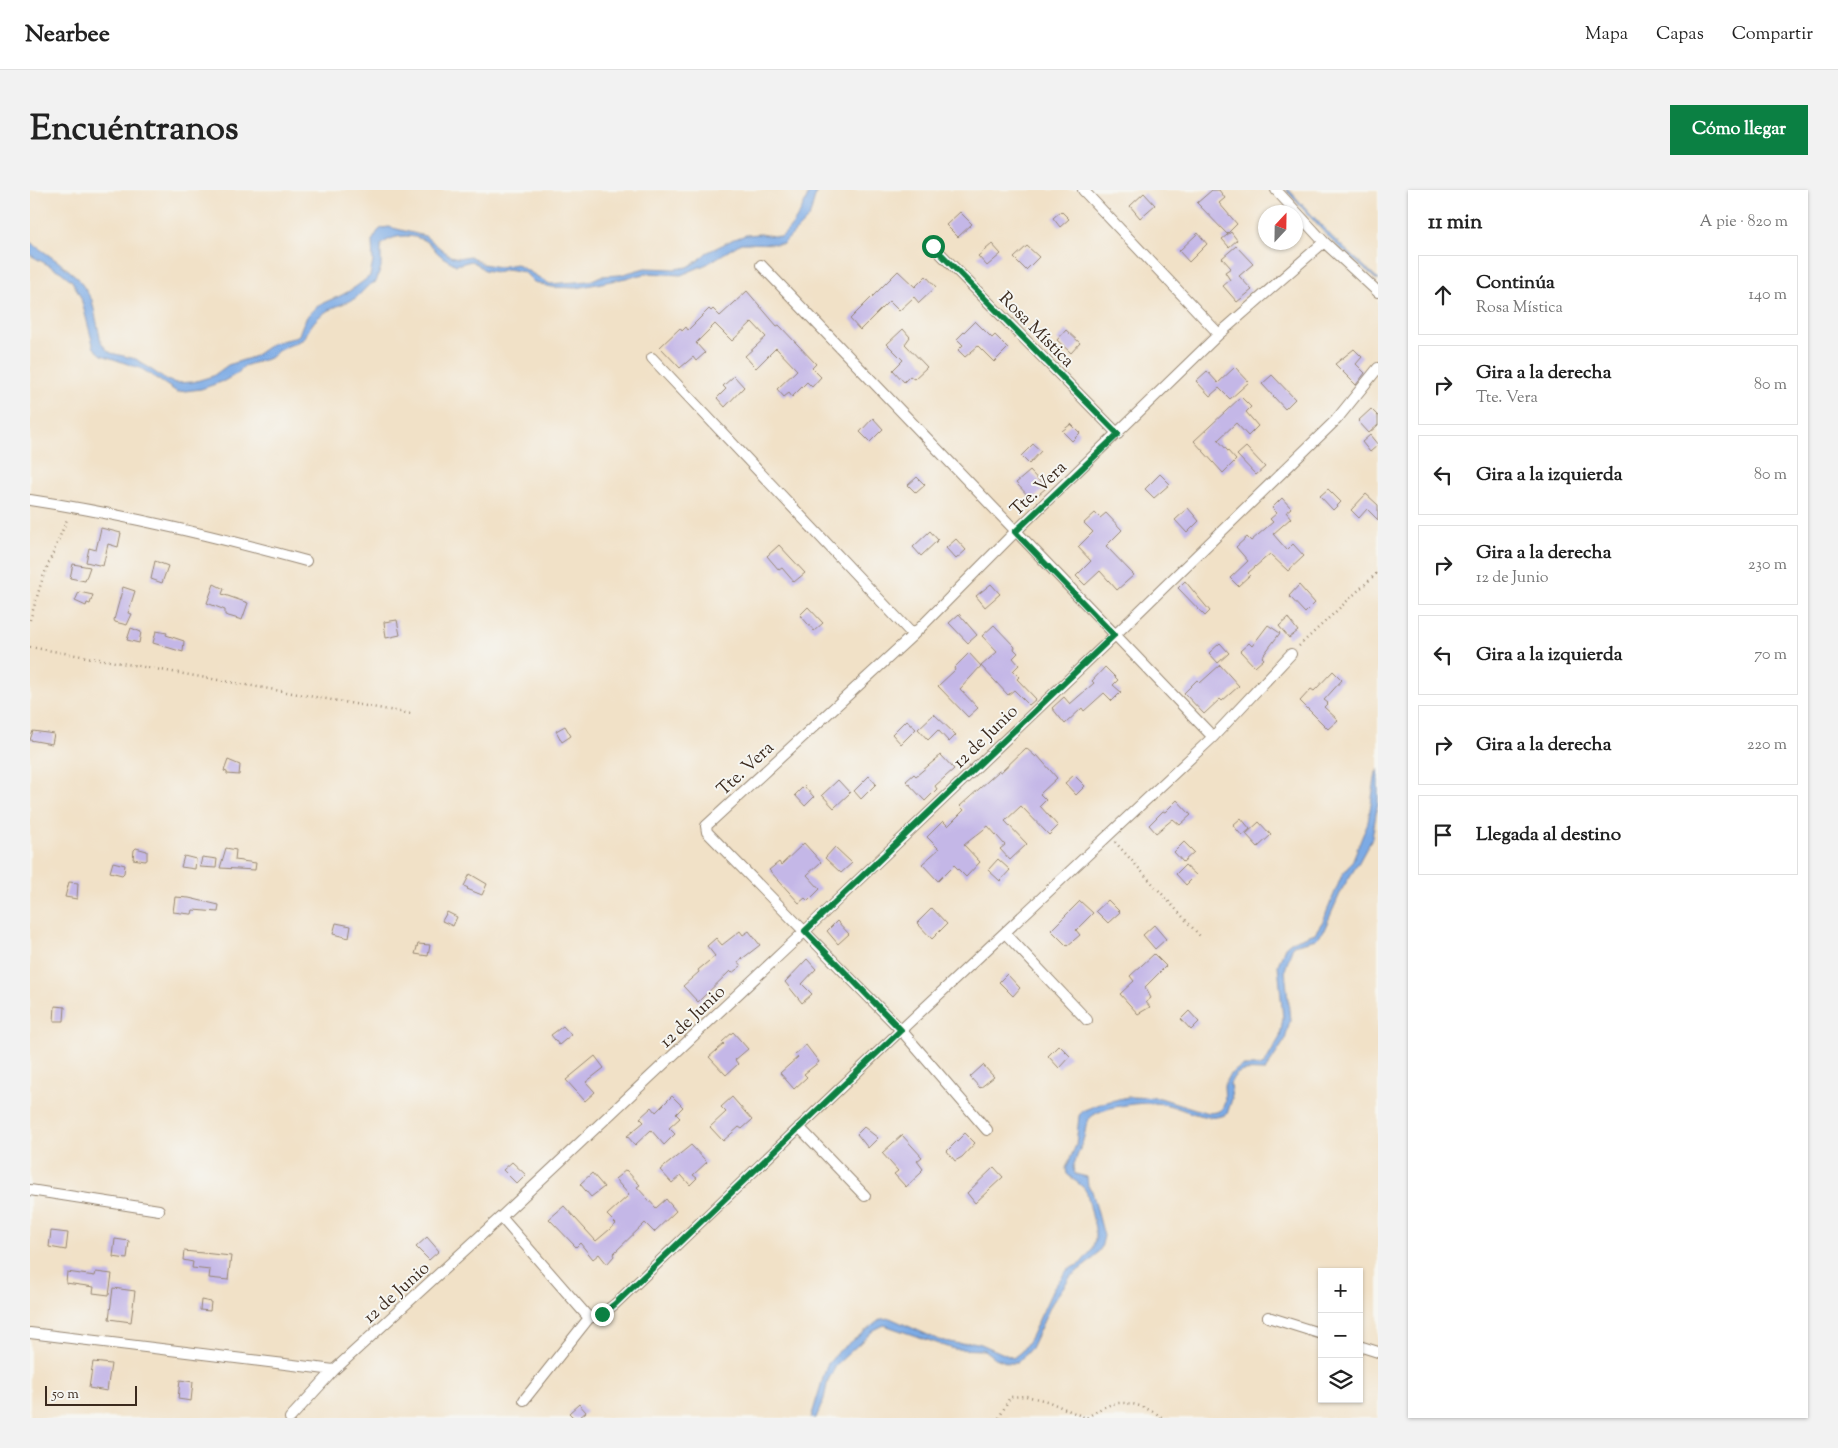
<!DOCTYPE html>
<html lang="es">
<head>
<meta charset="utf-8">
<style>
	body { margin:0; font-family:"Sorts Mill Goudy",serif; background:#f2f2f2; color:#222 }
	.controls { position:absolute; right:15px; bottom:15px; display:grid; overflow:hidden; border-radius:0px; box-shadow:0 1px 4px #0004 }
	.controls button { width:45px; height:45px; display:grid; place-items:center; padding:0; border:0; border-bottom:1px solid #e0e0e0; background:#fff; color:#222; font:25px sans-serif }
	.compass { position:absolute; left:1228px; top:15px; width:45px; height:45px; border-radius:50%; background:#fff; box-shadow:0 1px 4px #0004; rotate:22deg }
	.scale { position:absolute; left:15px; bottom:12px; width:92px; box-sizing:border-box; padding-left:5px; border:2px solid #3b2a1e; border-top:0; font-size:14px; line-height:18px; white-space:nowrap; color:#3b2a1e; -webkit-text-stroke:4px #f6f6f2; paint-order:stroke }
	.stop { position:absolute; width:15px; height:15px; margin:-11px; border:4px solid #0b8043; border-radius:50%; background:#fff }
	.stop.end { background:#0b8043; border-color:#fff; box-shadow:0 1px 5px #0008 }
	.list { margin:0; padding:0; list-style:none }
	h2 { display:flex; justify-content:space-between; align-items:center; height:65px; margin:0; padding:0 20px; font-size:21px }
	h2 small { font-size:16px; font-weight:400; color:#767676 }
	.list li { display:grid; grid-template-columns:32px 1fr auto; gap:15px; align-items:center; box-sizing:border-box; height:80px; margin:0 10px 10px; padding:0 10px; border:1px solid #e0e0e0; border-radius:0px }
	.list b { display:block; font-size:19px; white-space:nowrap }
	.list p { margin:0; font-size:16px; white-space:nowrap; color:#767676 }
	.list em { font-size:16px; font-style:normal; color:#767676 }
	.icon { flex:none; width:28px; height:28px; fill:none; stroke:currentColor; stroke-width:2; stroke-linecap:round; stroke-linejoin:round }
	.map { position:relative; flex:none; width:1348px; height:1228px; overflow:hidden; border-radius:0px }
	header { display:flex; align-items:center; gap:30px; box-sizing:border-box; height:70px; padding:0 25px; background:#fff; border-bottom:1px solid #e0e0e0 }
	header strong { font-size:24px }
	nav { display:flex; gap:28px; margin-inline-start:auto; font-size:18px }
	.intro { display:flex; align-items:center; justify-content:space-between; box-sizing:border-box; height:120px; padding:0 30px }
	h1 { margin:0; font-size:35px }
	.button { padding:12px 22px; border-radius:0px; background:#0b8043; color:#fff; font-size:18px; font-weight:700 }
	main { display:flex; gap:30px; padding:0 30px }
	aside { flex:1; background:#fff; border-radius:0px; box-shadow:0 1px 4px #0004 }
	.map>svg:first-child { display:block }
</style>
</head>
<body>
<header>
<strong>Nearbee</strong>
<nav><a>Mapa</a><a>Capas</a><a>Compartir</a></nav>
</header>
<div class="intro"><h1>Encuéntranos</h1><a class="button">Cómo llegar</a></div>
<main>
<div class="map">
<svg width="1348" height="1228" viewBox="0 0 1348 1228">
	<rect width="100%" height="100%" fill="#f6f6f2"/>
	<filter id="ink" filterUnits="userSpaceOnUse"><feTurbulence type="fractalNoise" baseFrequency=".02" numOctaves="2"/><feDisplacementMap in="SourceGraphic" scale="10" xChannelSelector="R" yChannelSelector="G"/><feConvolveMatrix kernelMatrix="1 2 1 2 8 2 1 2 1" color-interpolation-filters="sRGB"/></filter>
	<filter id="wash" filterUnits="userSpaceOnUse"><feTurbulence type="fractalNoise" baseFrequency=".0096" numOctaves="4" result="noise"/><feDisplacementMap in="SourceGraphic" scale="20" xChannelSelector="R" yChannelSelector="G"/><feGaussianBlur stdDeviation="1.12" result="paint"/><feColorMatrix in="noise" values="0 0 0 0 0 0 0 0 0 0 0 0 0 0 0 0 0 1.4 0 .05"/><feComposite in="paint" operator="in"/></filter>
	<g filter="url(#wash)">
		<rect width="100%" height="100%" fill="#f1e1c7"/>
		<path fill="#7caae5" stroke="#5c6a82" d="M780,0h7l-8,28 -26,26 -42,-1 -34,21 -26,11 -31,-2 -73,15 -26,-1 -17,-5 -10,-10 -17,-3 -11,3 -12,-2 -7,-6 -6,-3 -15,4c-6,-4 -12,-6 -17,-11 -3,-2 -5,-6 -8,-9 -14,-12 -37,-12 -50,0v22l-5,15c-12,4 -13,11 -22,17 -4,2 -10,4 -14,6 -19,7 -28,16 -36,34l-25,11 -9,8 -26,8 -6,7 -14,8 -23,8 -24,3 -35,-23 -40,-14 -8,-7 -13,-50 -9,-17 -11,-9 -31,-17v-13l30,21 18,15 14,22 9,42 5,7 5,4 25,6 30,21 10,3 17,-1 20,-6 15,-11 25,-8 20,-14 20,-5 6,-3c8,-26 18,-30 41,-39 11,-5 21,-13 30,-20l3,-14 -1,-21 6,-10 4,-3 7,-1 36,9 25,20 8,2 12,-2 13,8 16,3 17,-3 34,20 40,-3 11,-5 19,-1 25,-7 30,1 13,-2 11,-7 7,-7 28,-14 12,-4 14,-1 21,3c15,-13 22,-29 29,-47z
			M1256,0h3l44,48 45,41v2l-47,-41z
			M1348,579v33l-6,36 -13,24 -17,27 -19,43 -7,7 -23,6 -8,25 5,50 -5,20 -20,31c-17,0 -28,-4 -35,13l2,15 -5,15c-18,9 -40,-4 -59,-9 -16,-5 -66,0 -78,13 -4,4 -4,9 -5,14 -2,13 -9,24 -12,36l2,6 12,3 1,9 4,5 12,45 -3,12 -9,12 -21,16 -19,27 -21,45 -14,15h-9l-15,-6 -9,-7 -30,-1 -70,-24 -10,5 -37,34 -9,16 -4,19 -8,19h-5l16,-53 11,-13 43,-33 9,-1 49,22 21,4 12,-2 9,2 32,14 9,-7 9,-14 22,-48 15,-20 12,-5 12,-14 3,-11v-11l-8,-35 -3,-5 -17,-14 -1,-6 10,-23 3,-29 3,-5 20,-8 26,-6 32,1 48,15 9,-1 5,-3 3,-7 -1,-16 5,-11 13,-9h18l5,-3 15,-26 3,-19 -5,-53 7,-18 6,-5 24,-9 8,-12 19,-46 10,-13 16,-40 8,-49z"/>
		<g id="blocks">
			<path fill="#c4b7e7" d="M1182,0h7l6,8 -6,5 18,21 -10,10 -30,-31z
				M1114,3l11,12 -15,13 -10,-12z
				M1031,21l8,8 -9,8 -7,-9z
				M930,22l12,12 -14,13 -12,-12z
				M1201,42l6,8 -8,7 -7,-8z
				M1168,43l9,11 -18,18 -10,-11z
				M962,54l9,10 -14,12 -9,-10z
				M997,56l12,11 -13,13 -12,-12z
				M1206,56l17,18 -14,12 13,14 -15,12 -14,-16 7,-6 -5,-8 6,-4 -9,-10z
				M868,81l17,16 11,-11 10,11 -17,16 -5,-6 -15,14 -10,-10 -29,29 -10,-11z
				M717,101l30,35 2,-1 37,39 -4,4 9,9 -9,10 -5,-5 -15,15 -3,-4 -5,4 -7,-8 20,-19 -21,-22 -20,20 -4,-4 -7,-8 21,-19 -14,-15 -20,19 -17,-17 -19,19 9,10 -9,8 -3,-4 -13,11 -20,-21 20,-19 2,3 4,-4 2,3 21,-21 2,2 2,-2 7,7z
				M945,131l17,17 3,-3 13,13 -14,14 -16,-16 -13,11 -7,-7 5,-5 -6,-6z
				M873,139l7,8 -5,7 22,23 -13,12 -4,-3 -6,6 -11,-12 10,-10 -16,-16z
				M1036,140l14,13 -9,10 -14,-13z
				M1324,159l8,8 -6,7 9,9 -9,12 -21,-21z
				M1205,177l14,15 -19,17 -11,-11 -9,8 -14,-15 11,-10 11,12z
				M1242,185l23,24 -10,10 -23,-25z
				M704,186l10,11 -19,20 -8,-9 9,-9 -3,-3z
				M1211,207l10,10 -5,5 12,14 -10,10 -12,-13 -18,17 18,20 -13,13 -29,-32z
				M1341,219l7,7v9l-9,8 -11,-12z
				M843,228l10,11 -13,13 -10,-10z
				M1041,234l9,9 -8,8 -10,-10z
				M1340,245l8,10 -8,7 -8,-10z
				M1003,254l8,7 -12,13 -8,-8z
				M1216,257l19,20 -9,8 -19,-20z
				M1000,281l16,17 -14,12 -16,-17z
				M1130,284l10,10 -16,14 -9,-9z
				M887,287l8,8 -9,8 -8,-8z
				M1298,299l13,13 -8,8 -13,-14z
				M1336,304l12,11v15l-11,-11 -8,9 -8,-8z
				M1252,308l9,10 -5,4 5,6 -18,16 14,16 6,-6 11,12 -16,15 -18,-17 -22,19 2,2 -12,11 -8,-8 18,-17 -12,-14 11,-10 4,4 22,-19 -3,-3 7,-6 -5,-5z
				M1158,318l11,13 -12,12 -12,-13z
				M1065,323l5,5 6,-5 16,17 -16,16 28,29 -17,15 -17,-19 -15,14 -9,-9 15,-15 -13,-14 15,-15 -9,-9z
				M71,338l20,5 -3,14 -10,-3 -5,22 -17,-4 3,-14 7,2z
				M900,341l8,9 -17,16 -8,-9z
				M926,349l10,11 -10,9 -10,-11z
				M749,355l26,28 -11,9 -12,-14 -3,2 -12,-14z
				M125,371l13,5 -6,17 -11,-4z
				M43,374l17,3 -5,14 -15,-3z
				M1155,391l25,30 -5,5 -27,-28z
				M184,394l10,5 -2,5 26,9 -6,17 -17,-5v-5l-18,-7z
				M961,394l9,10 -15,13 -9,-11z
				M1269,395l16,18 -10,10 -16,-17z
				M93,397l12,4 -7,22 4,1 -5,11 -12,-3 -1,-2z
				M49,402l14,3 -3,9 -3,-1 -1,3 -11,-5z
				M778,417l15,16 -9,8 -14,-16z
				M929,424l18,21 -9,8 -19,-20z
				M1258,428l10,13 -9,7 -10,-12z
				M367,430l3,15 -14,3 -2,-16z
				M964,435l21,22 -1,2 4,4 -5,5 6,7 -6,6 6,6 -2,2 19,20 -7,6 -15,-15 -6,5 -27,-29 16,-14 -15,-16z
				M1238,435l12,8 -18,24 2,2 -9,8 -15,-16 9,-8 3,3z
				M101,438l10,4 -2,11 -12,-3z
				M126,441l11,2 -1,2 18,6 -1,11 -30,-9z
				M1190,453l9,10 -11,10 -9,-10z
				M939,463l12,13 -21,23 18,19 -10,9 -30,-31 17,-16 -1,-2z
				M1190,475l19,21 -17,15 -2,-2 -16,15 -20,-21 13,-13 3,3z
				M1075,477l13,13 -5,5 8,7 -9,9 -8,-8 -20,18 -2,-3 -17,16 -13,-16 12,-11 6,7 24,-21 -2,-2z
				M1303,481l9,9 -18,20 4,3 -4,4 14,13 -10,9 -28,-28 11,-12 3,2z
				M904,524l22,21 -7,7 -11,-12 -10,10 -10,-11z
				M876,530l10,9 -15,15 -9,-10z
				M535,536l6,10 -9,6 -6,-11z
				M3,541l21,3 -2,10 -22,-4z
				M996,558l10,9 1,-2 20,23 -17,16 6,6 -6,6 18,20 -9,9 -28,-29 -16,15 22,23 -17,16 -10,-11 5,-4 -17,-19 -24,19 16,17 -14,15 -12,-12 -16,16 -16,-17 17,-15 -12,-12 16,-16 5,5 16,-16 -4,-4 39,-35 2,1z
				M911,565l13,14 -19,17 2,3 -12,12 -19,-20 8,-7 2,2z
				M198,570l12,5 -1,10 -12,-1v-2l-3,-1z
				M1044,585l11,11 -9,9 -11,-12z
				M839,586l7,8 -15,15 -7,-8z
				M808,590l12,13 -16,15 -12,-13z
				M774,596l10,11 -9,9 -10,-11z
				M1147,610l14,15 -11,10 -7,-6 -17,14 -7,-8 14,-14 2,1z
				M1211,628l9,11 -8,7 -9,-11z
				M1229,632l12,13 -13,12 -12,-13z
				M1154,652l10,10 -11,10 -9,-10z
				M774,653l17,19 -14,13 13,14 -12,12 -3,-3 -6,5 -30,-33 10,-8 2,3z
				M805,657l17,16 -11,10 -16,-15z
				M106,658l11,3v9l-2,1 -12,-2 1,-9z
				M196,658l10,2 -1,10 21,3 -1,7 -35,-2z
				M154,666l12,3 -1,10 -14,-2z
				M172,667l15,2 -1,9 -16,-1z
				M968,669l12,11 -10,11 -12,-11z
				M83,672l12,3 -1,8 -2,2 -12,-3z
				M1155,675l11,10 -10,10 -10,-11z
				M440,684l17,10 -5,11 -15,-6 1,-1 -4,-2z
				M39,692l9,1 -1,16 -12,-2z
				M145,707l14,1 30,7 -1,7 -25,-2 -1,4h-2l-17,-2z
				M1078,710l12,12 -12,11 -12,-12z
				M1050,711l13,12 -17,17 4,5 -13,11 -16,-16z
				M902,718l15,16 -15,15 -15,-16z
				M417,722l10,5 -4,9 -11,-5z
				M807,731l12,13 -11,10 -11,-13z
				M306,733l15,3 -2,12 -16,-4z
				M1124,735l12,14 -11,10 -12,-14z
				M710,741l3,4 6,-4 11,14 -22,17 3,4 -9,7 -2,-2 -32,31 -15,-16 16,-14 -1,-2 17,-14 -8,-10 9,-8 6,7z
				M388,754l12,1 -2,11 -13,-2z
				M1124,764l12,12 -21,21 6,11 -5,4 4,5 -12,7 -18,-20 14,-13 -4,-5z
				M777,769l9,10 -14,15 10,10 -10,9 -17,-21z
				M977,784l13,14 -7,8 -14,-14z
				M25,816l10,1 -1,14h-10z
				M1159,821l10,11 -8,8 -10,-11z
				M533,836l8,9 -12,10 -8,-10z
				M703,842l15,17 -13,11 3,4 -12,11 -17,-18 15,-13 -2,-2z
				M776,855l13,17 -15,12 3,3 -13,12 -14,-16 18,-16 -3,-3z
				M1029,855l11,11 -11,12 -11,-12z
				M565,866l9,12 -18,14 9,10 -10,9 -19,-21z
				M953,875l11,12 -14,11 -10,-11z
				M642,906l11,11 -7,7 4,4 -11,10 6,6 -11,11 -13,-15 -16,15 -8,-9 17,-14 -4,-4 12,-11 4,5z
				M702,907l20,23 -10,9 -3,-2 -16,14 -13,-14 16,-15 -5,-5z
				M834,937l14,11 -10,10 -11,-14z
				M935,943l10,10 -13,14 -7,4 -8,-10z
				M872,945l20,22 -5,4 6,8 -2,2 1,1 -16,15 -12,-13 4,-3 -16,-18z
				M661,955l16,17 -14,13 4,3 -7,7 -9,-10 -9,8 -12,-13z
				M482,972l14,13 -9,9 -14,-14z
				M964,977l9,10 -28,26 -8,-10z
				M596,980l14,15 -3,2 19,21 10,-9 10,12 -22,21 -9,-9 -32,31 1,2 -7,8 -8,-10 -6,5 -13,-16 -4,4 -27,-28 15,-13 32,35 20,-17 -9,-9 22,-20 -14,-16z
				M562,983l12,14 -13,10 -11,-13z
				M21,1041l17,2 -2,17 -17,-3z
				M397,1047l12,14 -10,9 -13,-13z
				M85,1049l14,2 -2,18 -14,-2z
				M154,1061l47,5 -3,24 -19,-2 1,-8 -18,-2 1,-6 -10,-2z
				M37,1082l28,4 1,-4 16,2 -3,21 -16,-2 1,-6 -28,-4z
				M83,1098l22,3 -4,31 -22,-3z
				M171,1110l10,2 -1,9 -10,-1z
				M63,1172l18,2 -4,27 -18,-3z
				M150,1190l13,2 -2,19 -13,-2z
				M549,1214l7,8 -7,6h-5l-5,-5z"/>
		</g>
	</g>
	<g filter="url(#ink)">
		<use href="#blocks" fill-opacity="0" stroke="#968672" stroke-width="1"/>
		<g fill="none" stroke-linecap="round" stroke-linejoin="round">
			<defs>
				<path id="street" d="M1053,0l136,144
					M1246,0l48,52 54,50
					M903,56l185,188
					M731,75l452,472
					M622,168l261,277
					M0,310c93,14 185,36 276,61
					M975,743l82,87
					M769,937l66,69
					M957,940l-86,-100 -194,-198 -1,-6 207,-191 102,-103 204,-198 105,-92
					M0,1000l129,20
					M471,1027l88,101
					M1238,1127l54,17
					M0,1143l304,37
					M1329,1156l19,6
					M494,1210l65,-82 13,-4 13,-10 286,-274 312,-293 78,-83
					M260,1228l44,-48 167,-153 304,-286 310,-296 221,-215 42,-52"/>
			</defs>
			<use href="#street" stroke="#968672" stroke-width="12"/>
			<path stroke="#968672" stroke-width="2.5" stroke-dasharray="1 4" stroke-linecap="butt" d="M0,430l13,-43 25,-60
				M1269,456l79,-74
				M0,457l382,67
				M1085,652l85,94
				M969,1228l11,-21 16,-1 21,5 39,17c7,-4 14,-10 21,-12 17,-8 41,1 56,12"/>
			<use href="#street" stroke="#fff" stroke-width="10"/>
		</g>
	</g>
	<g fill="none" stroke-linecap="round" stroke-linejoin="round" filter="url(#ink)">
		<path stroke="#0b8043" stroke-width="6" d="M572,1124l13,-10 286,-274 -96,-99 309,-296 -99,-103 103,-98 -185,-188"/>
	</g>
	<g text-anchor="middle" stroke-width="4" stroke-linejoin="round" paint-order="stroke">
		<g font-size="18" fill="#3b2a1e" stroke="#f6f6f2">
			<text transform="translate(1007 139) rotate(45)" y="6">Rosa Mística</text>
			<text transform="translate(1008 298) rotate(-44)" y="6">Tte. Vera</text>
			<text transform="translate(955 546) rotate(-44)" y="6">12 de Junio</text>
			<text transform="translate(715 578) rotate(-43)" y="6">Tte. Vera</text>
			<text transform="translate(662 826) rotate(-43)" y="6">12 de Junio</text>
			<text transform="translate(366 1102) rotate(-42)" y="6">12 de Junio</text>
		</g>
	</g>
</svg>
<div class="controls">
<button>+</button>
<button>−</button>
<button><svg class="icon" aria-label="layers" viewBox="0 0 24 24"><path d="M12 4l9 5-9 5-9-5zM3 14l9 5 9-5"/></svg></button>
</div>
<svg class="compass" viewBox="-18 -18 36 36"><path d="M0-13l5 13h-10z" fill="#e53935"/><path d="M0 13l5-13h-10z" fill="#767676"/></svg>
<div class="scale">50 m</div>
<div class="stop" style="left:903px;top:56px"></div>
<div class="stop end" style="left:572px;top:1124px"></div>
</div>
<aside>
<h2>11 min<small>A pie · 820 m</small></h2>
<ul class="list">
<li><svg class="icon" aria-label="ahead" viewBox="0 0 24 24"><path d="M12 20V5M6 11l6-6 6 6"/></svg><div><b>Continúa</b><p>Rosa Mística</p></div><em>140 m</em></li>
<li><svg class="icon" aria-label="right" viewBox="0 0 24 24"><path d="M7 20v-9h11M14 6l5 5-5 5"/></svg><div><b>Gira a la derecha</b><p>Tte. Vera</p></div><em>80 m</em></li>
<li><svg class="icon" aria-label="left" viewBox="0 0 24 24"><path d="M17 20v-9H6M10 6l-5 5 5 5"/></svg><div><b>Gira a la izquierda</b></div><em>80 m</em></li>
<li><svg class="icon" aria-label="right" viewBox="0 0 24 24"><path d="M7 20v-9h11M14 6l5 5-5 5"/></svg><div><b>Gira a la derecha</b><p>12 de Junio</p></div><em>230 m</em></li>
<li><svg class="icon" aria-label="left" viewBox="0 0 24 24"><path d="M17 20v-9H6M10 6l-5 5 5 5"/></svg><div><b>Gira a la izquierda</b></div><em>70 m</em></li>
<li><svg class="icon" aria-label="right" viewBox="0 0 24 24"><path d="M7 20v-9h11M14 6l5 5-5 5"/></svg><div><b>Gira a la derecha</b></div><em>220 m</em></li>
<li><svg class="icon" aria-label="arrive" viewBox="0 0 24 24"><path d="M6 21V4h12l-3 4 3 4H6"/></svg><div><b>Llegada al destino</b></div></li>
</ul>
</aside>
</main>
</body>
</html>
